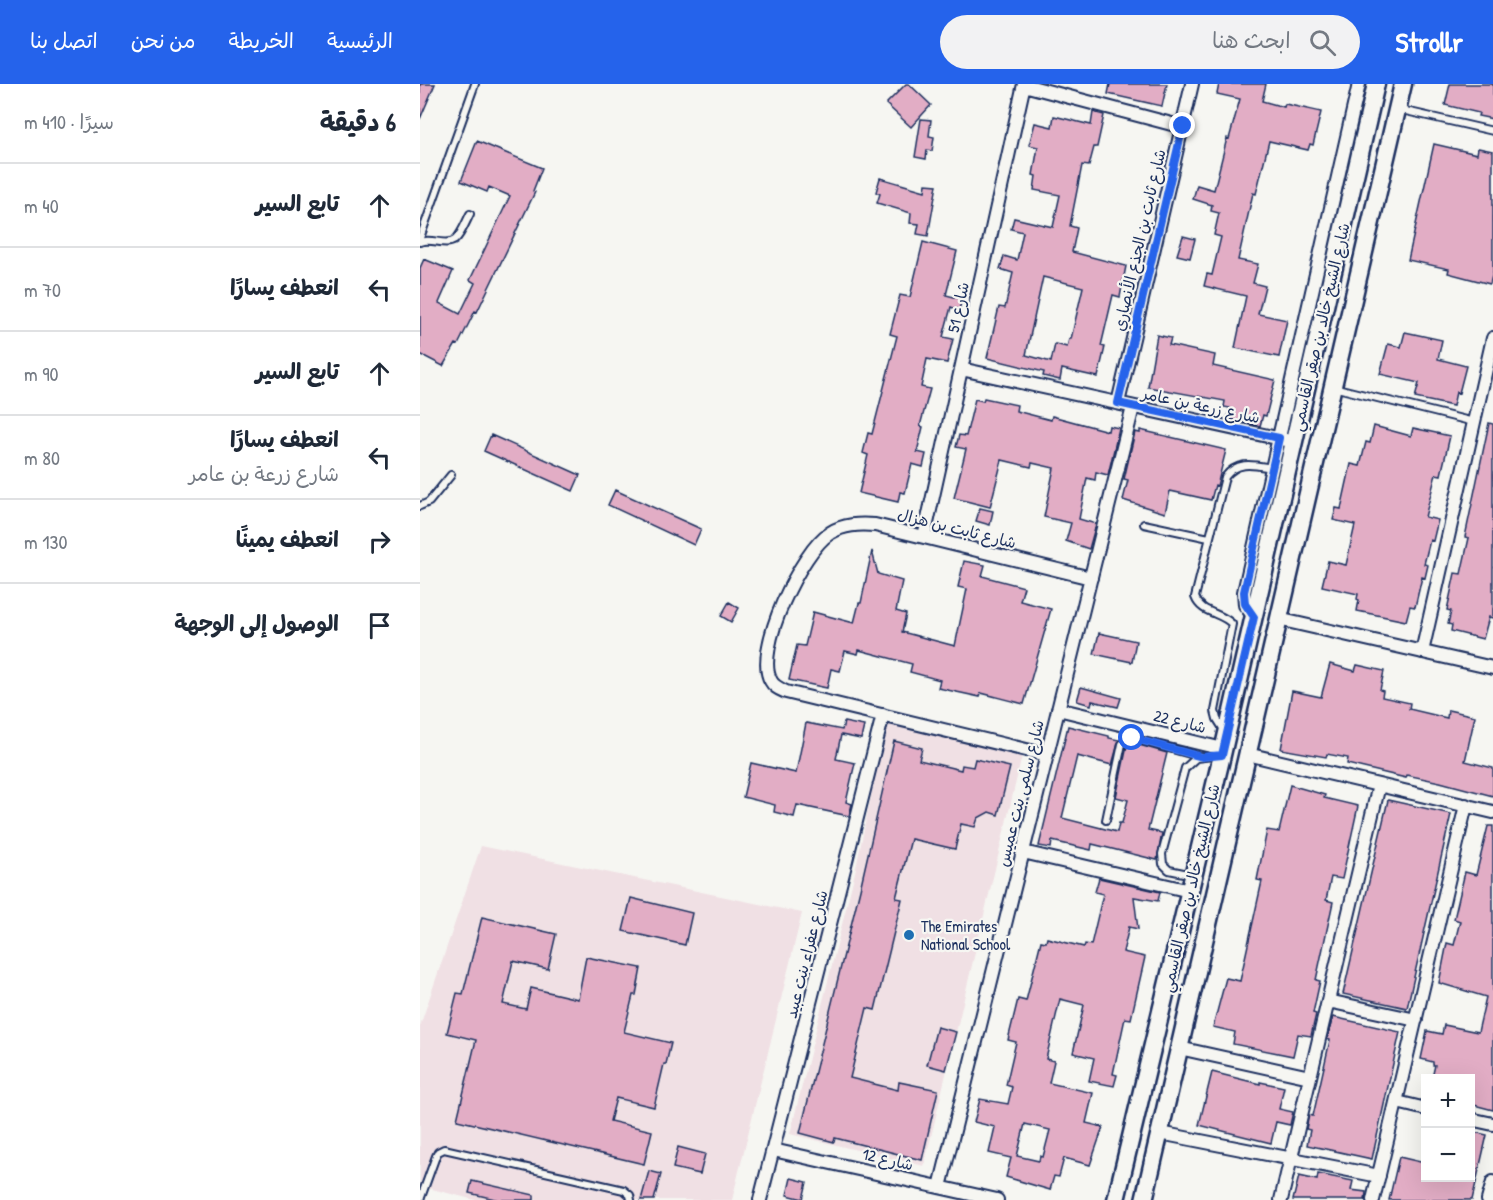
<!DOCTYPE html>
<html lang="ar">
<head>
<meta charset="utf-8">
<style>
	body { margin:0; font-family:"Patrick Hand","Playpen Sans Arabic",sans-serif; background:#f2f2f3; color:#1f2937; direction:rtl }
	.controls { position:absolute; right:18px; bottom:18px; display:grid; overflow:hidden; border-radius:0px; box-shadow:0 6px 24px #0002 }
	.controls button { width:54px; height:54px; display:grid; place-items:center; padding:0; border:0; border-bottom:2px solid #e0e1e3; background:#fff; color:#1f2937; font:30px sans-serif }
	.stop { position:absolute; width:18px; height:18px; margin:-14px; border:4px solid #2563eb; border-radius:50%; background:#fff }
	.stop.end { background:#2563eb; border-color:#fff; box-shadow:0 2px 6px #0008 }
	.list { margin:0; padding:0; list-style:none }
	h2 { display:flex; justify-content:space-between; align-items:center; height:78px; margin:0; padding:0 24px; font-size:26px }
	h2 small { font-size:20px; font-weight:400; color:#747a83 }
	.list li { display:grid; grid-template-columns:39px 1fr auto; gap:18px; align-items:center; box-sizing:border-box; height:84px; padding:0 24px; border-top:2px solid #e0e1e3 }
	.list b { display:block; font-size:22px; white-space:nowrap }
	.list p { margin:0; font-size:20px; white-space:nowrap; color:#747a83 }
	.list em { font-size:20px; font-style:normal; color:#747a83 }
	.icon { flex:none; width:33px; height:33px; fill:none; stroke:currentColor; stroke-width:2; stroke-linecap:round; stroke-linejoin:round }
	.map { position:relative; flex:none; width:1073px; height:1116px; overflow:hidden; direction:ltr }
	header { display:flex; align-items:center; gap:36px; box-sizing:border-box; height:84px; padding:0 30px; background:#2563eb; color:#fff }
	header strong { font-size:28px }
	nav { display:flex; gap:33px; margin-inline-start:auto; font-size:21px }
	.search { width:420px; height:54px; background:#f2f2f3; display:flex; align-items:center; gap:15px; box-sizing:border-box; padding:0 21px; border-radius:33px; color:#747a83; font-size:22px }
	main { display:flex }
	aside { flex:1; background:#fff }
	.map>svg:first-child { display:block }
</style>
</head>
<body>
<header>
<strong>Strollr</strong>
<div class="search"><svg class="icon" aria-label="search" viewBox="0 0 24 24"><circle cx="10" cy="10" r="6"/><path d="M15 15l6 6"/></svg>ابحث هنا</div>
<nav><a>الرئيسية</a><a>الخريطة</a><a>من نحن</a><a>اتصل بنا</a></nav>
</header>
<main>
<div class="map">
<svg width="1073" height="1116" viewBox="0 0 1073 1116">
	<rect width="100%" height="100%" fill="#f6f6f2"/>
	<filter id="ink" filterUnits="userSpaceOnUse"><feTurbulence type="fractalNoise" baseFrequency=".0167" numOctaves="2"/><feDisplacementMap in="SourceGraphic" scale="12" xChannelSelector="R" yChannelSelector="G"/><feConvolveMatrix kernelMatrix="1 2 1 2 8 2 1 2 1" color-interpolation-filters="sRGB"/></filter>
	<g filter="url(#ink)">
		<path fill="#f0e0e4" d="M466,639l137,29 -99,414 -134,-32 66,-266z
			M61,762l321,67 -70,287h-257l-55,-14v-160z"/>
		<path fill="#e2adc5" stroke="#1b2f5e" stroke-width="1.5" fill-rule="evenodd" d="M0,0h15l-15,35z
			M486,0h3l22,21 -20,22 -25,-23z
			M690,0h57l-5,22 -54,-12z
			M799,0h47l-4,17 22,6 1,-3 36,8 -8,33 -3,-1 -2,6 -39,-9 -13,53 -3,-1 -15,67 20,4 -5,19 12,3 -7,28 29,6 -8,37 -44,-9 11,-52 -42,-10 3,-12 5,1 9,-38 -7,-2 5,-22 -8,-2 1,-6 -19,-6 4,-14 17,5 13,-52 2,1 11,-40 -23,-5z
			M1030,0h43v35l-15,-3 1,-3 -34,-8z
			M673,28l11,3 -7,32h-3l-5,19 -7,-1 -12,61 7,2 -5,24 54,14 -6,31 -7,-2 -12,51 4,1 -7,30 -36,-8 -2,11 -17,-4 1,-4 -57,-14 12,-51 6,1 8,-35 -13,-4 4,-13 13,4 6,-28 -12,-3 3,-11 39,9 7,-32 -26,-5 2,-14 -3,-1 5,-28 -9,-2 6,-22 17,4 2,-11 37,9zM623,193l40,10 -12,52h-2l-2,8 -12,-3 -4,18 -25,-7z
			M501,35l10,1 -2,16 5,1 -2,14 -5,-1 -1,9 -11,-2z
			M57,57l65,27 -9,23 2,1 -58,120 -2,-1 -17,34 -2,-1 -13,22 -23,-12v-86l4,-9 29,12 -14,32 21,11 15,-31 -5,-3 40,-84 -21,-9 -2,5 -26,-11z
			M1014,60l43,10 1,-6 15,3v121l-3,12 -42,-11 1,-4 -41,-9z
			M460,94l45,13 1,-7 11,1 -9,51 -11,-2 2,-10 -9,-1 1,-10 -34,-10 3,-9 -4,-2z
			M763,152l12,3 -5,19 -13,-3z
			M503,158l34,9 -11,44 16,4 -3,11 -8,-3 -8,30 10,2 -6,24 -20,-4 -6,28 9,2 -10,37 3,1 -6,25 9,2 -3,13 -11,-3 -7,29 -5,-1 -2,10 -39,-9 9,-38 -5,-2 5,-20 4,1 25,-98 -7,-2 10,-39 10,2z
			M985,248l37,8 -4,19 28,7 -7,27 -3,-1 -3,14 -38,-8 4,-15 -39,-9 8,-30 13,3z
			M737,251l14,3 -2,7 46,10 -2,11 62,14 -9,36 -3,-1 -3,11 -33,-8 3,-10 -6,-1 1,-6 -77,-14z
			M564,314l33,7 -1,6 35,9 1,-4 56,15 1,-5 10,2 -11,47 -12,-3 -1,8 -8,-2 -8,41 17,5 -7,25 -23,-8 5,-18 -27,-6 10,-49 -22,-5 -1,4 -29,-7 -12,47 -36,-9 12,-49 -10,-2 3,-12 7,1 9,-37 8,2z
			M1069,339l4,1v194l-4,-1 -6,22 -32,-8 1,-6 -4,-1 3,-13 -4,-1 8,-37 6,1 8,-36 -4,-1z
			M954,342l37,10 2,-8 37,8 -9,39 -5,-1 -11,43 13,3 -5,21 -3,-1 -6,24 4,1 -3,13 -3,-1 -7,30 -5,-1 -4,15 -49,-10 2,-11 -2,-1 1,-5 -36,-8 6,-25 18,4 9,-40 -22,-5 3,-12 5,1 10,-45 9,2 6,-24 4,1z
			M720,346l86,20 -9,36 -2,-1 -4,15 -41,-9 -5,22 -42,-13 5,-20 -4,-1 11,-47 5,1z
			M71,351l89,40 -7,16 -89,-40z
			M195,406l86,39 -7,16 -86,-40z
			M560,424l13,3 -3,14 -14,-4z
			M452,467l6,23 24,7 -6,30 10,3 -4,18 53,14 12,-57 -9,-2 6,-26 21,4 -3,11 42,11 -4,14 31,8 -27,95 -43,-11 -1,4 -42,-9 2,-8 -30,-8 2,-8 -53,-14 -1,4 -13,-3 -5,20 -9,-2 -4,19 -38,-8 8,-35 8,1 8,-34 41,11 5,-20h2z
			M309,518l10,6 -8,14 -10,-6z
			M679,549l37,8 -4,21 -38,-8z
			M910,580l25,7 2,-6 27,6 -4,19 3,1 -1,6 28,6 -1,6 38,9 1,-8 27,6 -10,45 28,7v28l-53,-14 -33,-7 -1,3 -59,-14 1,-6 -21,-4 -1,3 -45,-8 11,-58 29,6z
			M661,603l40,11 -3,9 -26,-6 -1,4 -14,-4z
			M424,638l20,4 -3,13 -20,-4 -5,24 19,4 -9,39 6,2 -3,12 -52,-11 -3,12 -20,-5 1,-7 -32,-8 8,-34 45,10 10,-50 36,7z
			M648,642l41,10v2l10,2 -7,25 -35,-9 -15,62 55,14 2,-9h3l6,-23 -12,-3 11,-51 5,-3 35,10 -19,77 14,3 -5,27 -65,-16 -1,6 -39,-9 -1,7 -12,-2z
			M474,657l28,7 -3,12 42,10 1,-5 11,2 2,-8 35,8 -12,48 -9,-3 -11,6 -3,9 -14,-3 -6,25 -44,-10 -15,59 6,1 -27,111 -8,-2 -17,70 48,12 1,-8 39,8 -16,70 -87,-22 -1,4 -34,-9 60,-244z
			M870,701l35,10 -1,3 34,8 -16,73 -11,-2 -5,23 7,2 -17,78 4,1 -7,32 3,1 -5,22 -13,-2 -5,22 -60,-12 2,-12 -22,-5 13,-49 14,3 22,-100 -5,-1 10,-50 12,2z
			M968,716l63,14 -44,194 -64,-14z
			M1068,742h5v284l-23,-6v-26h-38l3,-13h-2v-3l-12,-3 6,-28 15,3 2,-9 34,7 8,-35 -47,-14 8,-40 7,2 6,-24 -6,-2 11,-47 11,3z
			M679,794l61,14 -2,9 -24,-4 4,32 -9,-2 -6,25 22,5 -14,62 -6,-1 -12,56 4,1 -3,11 -25,-5 5,-23 -21,-5 11,-48 -24,-6 -14,60 8,2 -5,22 44,10 -7,30 17,4 -13,38 -26,-7 -5,19 -5,-1 -4,14 -44,-13 5,-19 -22,-5 6,-26 -21,-5 6,-23 28,5 4,-17 -6,-2 10,-43 -8,-2 10,-41 8,2 15,-60 5,1 1,-4 37,9 1,-3 6,1 12,-51 -8,-2zM605,1040l25,6 -7,27 -3,-1 -1,5 -22,-5z
			M211,814l61,15 -7,32 -62,-14z
			M62,833l74,17 -8,35 -35,-8 -10,43 23,5 5,-21 47,11 8,-42 55,11 -5,27h-3l-9,37 47,11 -5,21h-2l-10,43 -38,-9 -6,23 42,10 -8,33 -187,-44 19,-80 -29,-7 10,-40 6,1z
			M913,933l67,15 -28,127 -65,-14 3,-15 -4,-1 3,-14 4,1 17,-76 -3,-1z
			M517,943l19,5 -10,38 -19,-5z
			M792,988l48,12v-2l24,5 -5,22 14,3 -3,13 -14,-3 -5,21 -72,-18z
			M1050,1047l17,4 -15,65h-83l10,-43 26,6v15h45z
			M258,1063l27,7 -5,20 -27,-6z
			M229,1087l12,3 -7,26h-13z
			M898,1090l35,7 -2,9 15,2 -1,8h-72l6,-24 18,4z
			M371,1094l16,4 -4,17 -16,-4z
			M52,1097l62,14v5h-35l-30,-7z"/>
		<g fill="none" stroke-linecap="round" stroke-linejoin="round">
			<defs>
				<path id="service" d="M977,25l96,22
					M0,154l55,-154
					M0,158c11,-5 25,5 35,-2 6,-5 11,-18 15,-26
					M913,303l141,35
					M0,422l9,-4 22,-27
					M724,440l65,14
					M804,646l-7,-11 -2,-8 17,-87c-11,-12 -31,-10 -37,-27l30,-120c13,-17 29,-12 47,-9
					M686,736l16,-76 4,-5 6,-1 69,19
					M773,791l-24,-5 -6,-6 -1,-10 23,-86 11,-10 25,-3
					M0,1116l16,-44 2,-4 6,-3 180,41 6,5 1,5"/>
				<path id="minor" d="M604,1l159,42
					M541,285l325,71
					M698,319l74,-319
					M504,453l100,-453
					M834,533l-9,-12 -1,-13 115,-508
					M858,535l215,49
					M1002,568l71,-314
					M638,625l165,40
					M827,670l246,58
					M627,671l-261,-63c-6,-3 -12,-5 -15,-11 -18,-30 31,-131 59,-148 14,-9 29,-9 45,-8l216,53
					M603,768l167,39
					M908,917l88,19
					M759,964l131,29
					M977,1018l29,7
					M1050,1035l23,5
					M740,1049l219,43
					M353,1066l224,50
					M520,1103l193,-780
					M340,1116l123,-485
					M861,1116l98,-415
					M953,1116l93,-395
					M1068,1116l5,-18"/>
				<path id="secondary" d="M696,1116l106,-445 154,-671
					M724,1116l259,-1116"/>
			</defs>
			<use href="#service" stroke="#1b2f5e" stroke-width="10"/>
			<use href="#minor" stroke="#1b2f5e" stroke-width="16"/>
			<use href="#secondary" stroke="#1b2f5e" stroke-width="21"/>
			<use href="#service" stroke="#f6f6f2" stroke-width="6"/>
			<use href="#minor" stroke="#f6f6f2" stroke-width="12"/>
			<use href="#secondary" stroke="#f6f6f2" stroke-width="16"/>
		</g>
	</g>
	<g fill="none" stroke-linecap="round" stroke-linejoin="round" filter="url(#ink)">
		<path stroke="#2563eb" stroke-width="8" d="M712,654l70,19 20,-2 32,-138 -9,-13 -1,-12 35,-154 -161,-35 65,-277"/>
	</g>
	<circle fill="#1f6fb2" stroke="#f6f6f2" stroke-width="2" cx="489" cy="851" r="6"/>
	<g text-anchor="middle" stroke-width="4.5" stroke-linejoin="round" paint-order="stroke">
		<g font-size="16" fill="#1b2f5e" stroke="#f6f6f2">
			<text transform="translate(719 156) rotate(-77)" y="6">شارع ثابت بن الجذع الأنصاري</text>
			<text transform="translate(538 223) rotate(-78)" y="6">شارع 51</text>
			<text transform="translate(900 243) rotate(-77)" y="6">شارع الشيخ خالد بن صقر القاسمي</text>
			<text transform="translate(781 321) rotate(12)" y="6">شارع زرعة بن عامر</text>
			<text transform="translate(537 444) rotate(14)" y="6">شارع ثابت بن هزال</text>
			<text transform="translate(760 637) rotate(14)" y="6">شارع 22</text>
			<text transform="translate(600 709) rotate(-76)" y="6">شارع سلمى بنت عميس</text>
			<text transform="translate(770 804) rotate(-77)" y="6">شارع الشيخ خالد بن صقر القاسمي</text>
			<text transform="translate(386 870) rotate(-76)" y="6">شارع عفراء بنت عبيد</text>
			<text transform="translate(468 1075) rotate(13)" y="6">شارع 12</text>
		</g>
		<g font-size="16" fill="#1b2f5e" stroke="#f6f6f2" text-anchor="start">
			<text x="501" y="848">The Emirates<tspan x="501" dy="18">National School</tspan></text>
		</g>
	</g>
</svg>
<div class="controls">
<button>+</button>
<button>−</button>
</div>
<div class="stop" style="left:712px;top:654px"></div>
<div class="stop end" style="left:763px;top:42px"></div>
</div>
<aside>
<h2>6 دقيقة<small>سيرًا · 410 m</small></h2>
<ul class="list">
<li><svg class="icon" aria-label="ahead" viewBox="0 0 24 24"><path d="M12 20V5M6 11l6-6 6 6"/></svg><div><b>تابع السير</b></div><em>40 m</em></li>
<li><svg class="icon" aria-label="left" viewBox="0 0 24 24"><path d="M17 20v-9H6M10 6l-5 5 5 5"/></svg><div><b>انعطف يسارًا</b></div><em>70 m</em></li>
<li><svg class="icon" aria-label="ahead" viewBox="0 0 24 24"><path d="M12 20V5M6 11l6-6 6 6"/></svg><div><b>تابع السير</b></div><em>90 m</em></li>
<li><svg class="icon" aria-label="left" viewBox="0 0 24 24"><path d="M17 20v-9H6M10 6l-5 5 5 5"/></svg><div><b>انعطف يسارًا</b><p>شارع زرعة بن عامر</p></div><em>80 m</em></li>
<li><svg class="icon" aria-label="right" viewBox="0 0 24 24"><path d="M7 20v-9h11M14 6l5 5-5 5"/></svg><div><b>انعطف يمينًا</b></div><em>130 m</em></li>
<li><svg class="icon" aria-label="arrive" viewBox="0 0 24 24"><path d="M6 21V4h12l-3 4 3 4H6"/></svg><div><b>الوصول إلى الوجهة</b></div></li>
</ul>
</aside>
</main>
</body>
</html>
